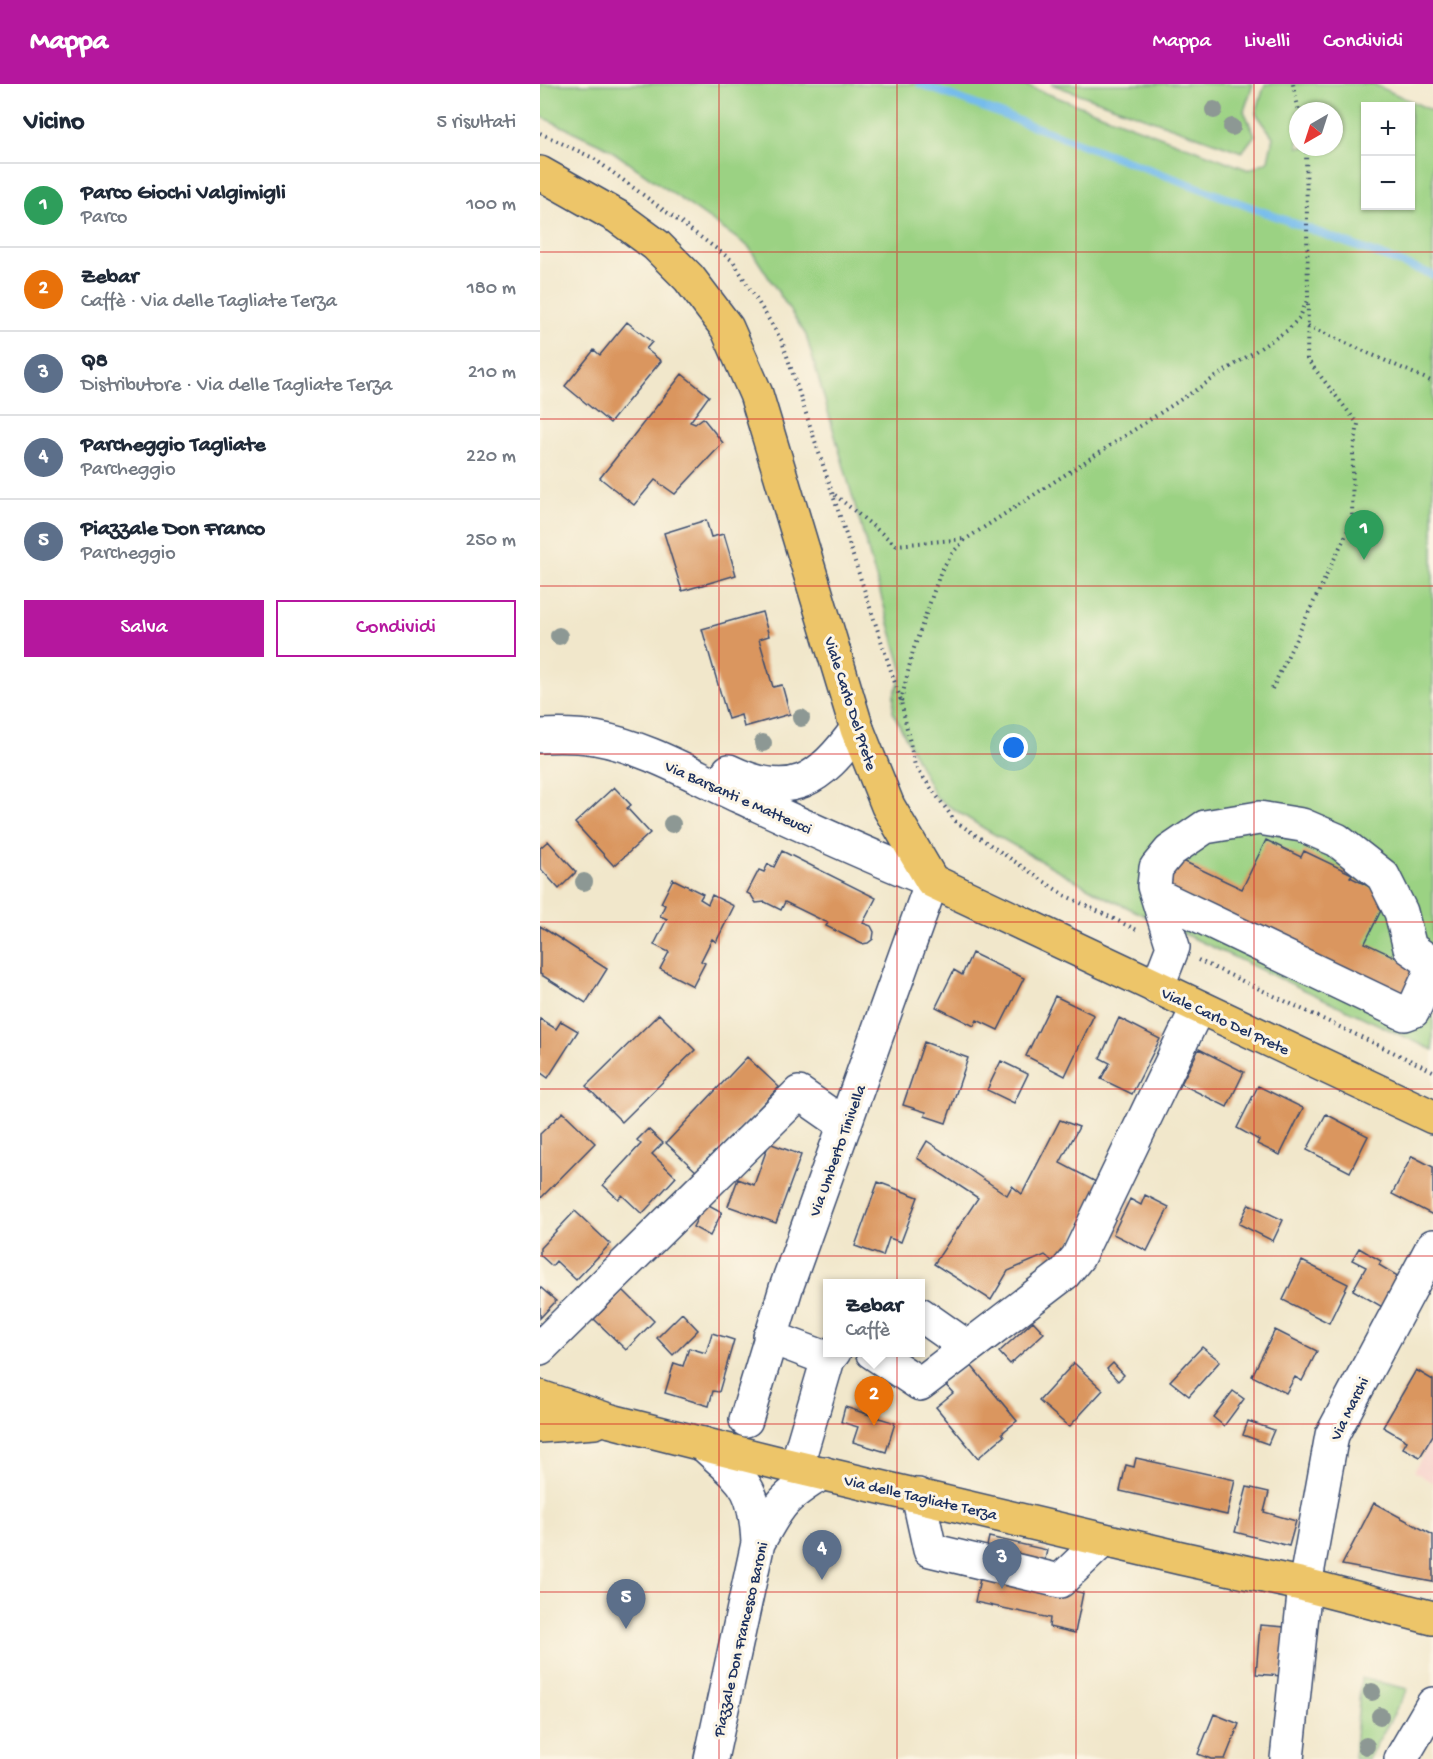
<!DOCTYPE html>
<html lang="it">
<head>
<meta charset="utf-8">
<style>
	body { margin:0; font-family:"Gochi Hand",sans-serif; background:#f2f2f3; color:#1f2937 }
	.controls { position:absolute; right:18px; top:18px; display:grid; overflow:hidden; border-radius:0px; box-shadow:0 2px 4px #0004 }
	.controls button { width:54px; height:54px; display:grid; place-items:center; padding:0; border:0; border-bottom:2px solid #e0e1e3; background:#fff; color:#1f2937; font:30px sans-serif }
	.compass { position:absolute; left:749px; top:18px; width:54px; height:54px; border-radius:50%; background:#fff; box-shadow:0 2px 4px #0004; rotate:219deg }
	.you { position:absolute; left:474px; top:664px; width:21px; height:21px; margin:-15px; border:4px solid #fff; border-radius:50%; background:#1a73e8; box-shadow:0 0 0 9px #1a73e833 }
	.badge { display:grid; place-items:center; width:39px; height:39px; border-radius:50%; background:#b5179e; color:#fff; font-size:20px; font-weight:700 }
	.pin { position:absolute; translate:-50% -50px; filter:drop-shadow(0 2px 3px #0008) }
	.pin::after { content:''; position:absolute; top:32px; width:21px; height:18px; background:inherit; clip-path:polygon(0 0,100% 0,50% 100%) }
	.popup { position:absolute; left:283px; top:1195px; width:102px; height:78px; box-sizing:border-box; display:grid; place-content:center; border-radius:0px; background:#fff; filter:drop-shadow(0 2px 4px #0005); font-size:20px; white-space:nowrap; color:#747a83 }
	.popup b { font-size:22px; color:#1f2937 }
	.popup::after { content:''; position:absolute; left:50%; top:100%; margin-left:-12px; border:12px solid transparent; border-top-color:#fff }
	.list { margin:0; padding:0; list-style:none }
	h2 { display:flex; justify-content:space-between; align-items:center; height:78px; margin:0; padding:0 24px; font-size:26px }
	h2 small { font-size:20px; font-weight:400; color:#747a83 }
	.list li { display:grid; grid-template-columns:39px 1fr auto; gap:18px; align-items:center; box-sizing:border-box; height:84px; padding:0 24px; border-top:2px solid #e0e1e3 }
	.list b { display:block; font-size:22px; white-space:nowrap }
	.list p { margin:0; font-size:20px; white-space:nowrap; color:#747a83 }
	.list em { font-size:20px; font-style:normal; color:#747a83 }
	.actions { display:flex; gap:12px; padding:18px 24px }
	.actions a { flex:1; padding:14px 0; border:2px solid #b5179e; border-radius:0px; text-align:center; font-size:21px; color:#b5179e }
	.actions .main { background:#b5179e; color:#fff }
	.map { position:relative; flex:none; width:893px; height:1675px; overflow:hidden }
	header { display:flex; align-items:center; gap:36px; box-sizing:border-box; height:84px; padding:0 30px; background:#b5179e; color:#fff }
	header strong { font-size:28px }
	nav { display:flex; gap:33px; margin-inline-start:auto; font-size:21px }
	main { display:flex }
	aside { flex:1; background:#fff }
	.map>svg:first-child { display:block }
</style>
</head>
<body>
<header>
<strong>Mappa</strong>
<nav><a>Mappa</a><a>Livelli</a><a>Condividi</a></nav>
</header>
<main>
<aside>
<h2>Vicino<small>5 risultati</small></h2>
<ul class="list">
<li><span class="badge" style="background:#2e9e5b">1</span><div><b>Parco Giochi Valgimigli</b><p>Parco</p></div><em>100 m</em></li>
<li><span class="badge" style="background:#e8710a">2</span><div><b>Zebar</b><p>Caffè · Via delle Tagliate Terza</p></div><em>180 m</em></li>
<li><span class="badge" style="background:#5c6f8a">3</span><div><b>Q8</b><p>Distributore · Via delle Tagliate Terza</p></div><em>210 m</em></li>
<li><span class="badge" style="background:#5c6f8a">4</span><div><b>Parcheggio Tagliate</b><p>Parcheggio</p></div><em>220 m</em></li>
<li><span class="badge" style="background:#5c6f8a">5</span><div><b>Piazzale Don Franco</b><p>Parcheggio</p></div><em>250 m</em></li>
</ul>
<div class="actions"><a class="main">Salva</a><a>Condividi</a></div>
</aside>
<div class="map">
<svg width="893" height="1675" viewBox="0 0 893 1675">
	<rect width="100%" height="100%" fill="#fcf5e5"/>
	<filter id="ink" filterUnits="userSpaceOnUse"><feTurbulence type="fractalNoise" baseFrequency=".0167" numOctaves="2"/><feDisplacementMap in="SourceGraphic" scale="12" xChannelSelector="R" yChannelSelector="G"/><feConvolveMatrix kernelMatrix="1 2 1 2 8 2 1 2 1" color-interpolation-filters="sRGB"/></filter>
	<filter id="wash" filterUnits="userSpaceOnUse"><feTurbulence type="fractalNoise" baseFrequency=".008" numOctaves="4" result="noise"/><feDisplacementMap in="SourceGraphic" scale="24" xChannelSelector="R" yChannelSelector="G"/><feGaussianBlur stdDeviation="1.35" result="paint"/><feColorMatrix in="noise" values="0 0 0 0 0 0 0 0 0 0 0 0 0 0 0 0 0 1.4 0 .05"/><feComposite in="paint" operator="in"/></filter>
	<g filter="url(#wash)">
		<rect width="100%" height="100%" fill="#f1e7cb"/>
		<path fill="#f7d0ca" d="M893,1352v47l-19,-12z"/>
		<path fill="#9bd283" stroke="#5b8070" stroke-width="1.5" fill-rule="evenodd" d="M0,0h482l227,86 19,-9 5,-24 -17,-24 9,-29h108l60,27v939l-330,-154 -118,-67 -49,-31 -43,-86 1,-17 9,-23 -97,-337 -57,-88 -143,-100 -66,-31zM826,22h44v100h-44zM758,27h36v36h-36z
			M511,0h202l-9,27 11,24 -13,17z
			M821,1594l47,11 -40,70h-14z"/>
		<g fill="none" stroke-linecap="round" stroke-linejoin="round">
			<path stroke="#74bcec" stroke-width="8" d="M380,0l513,191"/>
		</g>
		<g id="blocks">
			<path fill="#da965f" d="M87,238l25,20 -6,7 15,12 -51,62 -45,-37 29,-36 6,5z
				M142,290l27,22 -19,26 5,2 8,-6 20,25 -48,51 -20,-14 -21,25 -34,-27z
				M166,436l5,17 13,-3 12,41 -54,16 -18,-58z
				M222,528l7,24 -10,3 14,48 9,-2 8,29 -46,13 -3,-12 -13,4 -26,-90z
				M74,703l17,18 -4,3 23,25 -36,33 -39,-43z
				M726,756l35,17 3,-6 48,23 -2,3 38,19 -23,47 60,28 -15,33 -245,-116 14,-29 63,30z
				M8,757l28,31 -17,17 -19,-21v-20z
				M242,767l94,47 -13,25 8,3 3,6 -1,7 -5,4 -6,1 -36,-18 2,-3 -43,-21 -4,8 -16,-8 -9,1 -5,-8 -4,-2 12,-23 5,2 4,-8 6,3z
				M133,795l30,15 -3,5 8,5 4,-9 22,11 -18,36 -4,-3 -11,22 4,2 -12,23 -33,-17 9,-17 -15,-7 13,-26 -7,-3 5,-11 -4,-2z
				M0,842l67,43 -21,34 -46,-29z
				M432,869l52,25 -26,52 -21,-10 -3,6 -38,-19 18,-37 8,5z
				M515,912l39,19 -29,61 -39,-20z
				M119,930l36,36 -73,72 -36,-36z
				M579,934l41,21 -28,55 -31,-15 9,-16 -10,-5z
				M0,935l16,10 5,-8 17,10 -30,47 -8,-6z
				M384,958l44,16 -22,65 -21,-7 1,-4 -23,-7z
				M659,965l45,23 -17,35 -46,-23z
				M207,973l32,30 -81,86 -32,-30z
				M461,977l27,13 -14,29 -27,-13z
				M718,1002l45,22 -23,47 -23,-11 2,-4 -22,-12z
				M23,1028l32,31 -55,56v-65z
				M786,1030l42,22 -18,36 -43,-22z
				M520,1036l19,7 -19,36 40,21 -35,72 -13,5 -7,-6 -37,16 -17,29 -57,-36 44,-66 -61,-40 10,-17 80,54 5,-9 10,8z
				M108,1045l15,14 -11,11 24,23 -34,37 -20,-19 -4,4 -15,-14 38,-41 -4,-4z
				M229,1059l32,12 -25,68 -48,-17 10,-27 16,6z
				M872,1072l21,11v48l-41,-21z
				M338,1098l40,15 -17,45 -12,-4 -6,18 -28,-10z
				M605,1111l24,12 -22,44 -34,-17 17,-35 11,6z
				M165,1119l17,9 -12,24 -17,-9z
				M709,1120l34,16 -10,21 -34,-17z
				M35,1127l35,33 -34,36 -20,-19 -4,5 -12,-11v-7z
				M819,1164l22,13 -2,4 22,13 -17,30 -31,-18 13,-23 -14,-7z
				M762,1177l46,23 -19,39 -46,-23z
				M0,1203l16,14 -16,17z
				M83,1206l31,31 -28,29 -32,-31z
				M142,1229l16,17 -25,25 -16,-17z
				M493,1237l11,12 -34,31 -11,-12z
				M735,1246l42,21 -15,30 -7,-4 -9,16 -34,-17z
				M172,1249l22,7 -15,52 -6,-1 -4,15 -44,-13 9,-30 9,3 6,-18 17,5z
				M662,1263l18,14 -31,35 -19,-15z
				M534,1279l29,27 -34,37 -30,-26z
				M573,1279l11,12 -6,6 -11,-12z
				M430,1280l47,57 -15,12 2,3 -26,22 -42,-51 17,-14 -8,-9z
				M876,1286l17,10v55l-13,22 -17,-9 4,-7 -24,-14z
				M693,1307l11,8 -20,27 -11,-9z
				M305,1323l50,16 -9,29 -33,-10 5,-15 -17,-5z
				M708,1337l26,9 -6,14 -25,-9z
				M596,1374l99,22 -8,35 -107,-24 6,-26 8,2z
				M707,1403l22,5 -5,20 32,9 -7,25 -54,-14z
				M834,1419l59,32v47l-91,-17z
				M449,1453l58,13 -9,42 17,-5 28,6 -8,40 -26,-6 1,-9 -75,-16z
				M720,1541l25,2 -3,49 -26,-2z
				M674,1630l25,10 -14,35h-14l-13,-5z"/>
		</g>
	</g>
	<g filter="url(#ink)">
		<use href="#blocks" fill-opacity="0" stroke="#3b4b6e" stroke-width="1.5"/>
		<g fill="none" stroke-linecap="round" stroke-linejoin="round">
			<defs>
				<path id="minor" d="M0,652c18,-1 37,-1 55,2 52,9 101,39 148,60 63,29 125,58 189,83l-146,407 -40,132
					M189,687c62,30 91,10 128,-42
					M617,904l16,-41 -19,-61 2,-18 14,-17 35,-24 54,-9 43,7 35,15 46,36 18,36 9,36 19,13 1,13 -17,37 -8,3 -247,-118
					M380,1230l47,33
					M230,1253l58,22
					M0,1264l259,-255 46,32
					M332,1268l48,32 144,-110 14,-17 120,-250
					M163,1360c41,38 52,40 55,99
					M256,1384l32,-109 6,-7
					M378,1411l12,55 130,31 43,-41
					M171,1675l47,-216c21,-39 26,-47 65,-70
					M747,1675l18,-174 27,-150 101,-189
					M861,1675l32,-55"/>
				<path id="major" d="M0,89l78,44 38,28 33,33 38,50 29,66 101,335 31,77 44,75 501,236
					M0,1313l71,24 163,41 407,96 124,27 128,33
					M0,1342l55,-4"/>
			</defs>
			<use href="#minor" stroke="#3b4b6e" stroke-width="36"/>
			<use href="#major" stroke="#3b4b6e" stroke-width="36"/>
			<path stroke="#3b4b6e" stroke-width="4" stroke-dasharray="1.5 4.5" stroke-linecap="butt" d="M753,0l6,27
				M0,49l53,25 140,103 49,80 119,360 14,65 40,55 109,74 73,35
				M768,242l125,56
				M295,411l61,50 69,-6
				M732,605l80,-167 1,-69 5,-29 -51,-65 1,-56
				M361,617l12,-50 28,-80 12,-19 13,-13 322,-209 12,-13 8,-19 -2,-151
				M658,876l235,111"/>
			<use href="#minor" stroke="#fff" stroke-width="33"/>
			<use href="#major" stroke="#edc569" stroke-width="33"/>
		</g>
		<g fill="#8d9894">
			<circle cx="674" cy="26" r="9"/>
			<circle cx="692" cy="43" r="9"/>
			<circle cx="19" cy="552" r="9"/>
			<circle cx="261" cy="634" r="9"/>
			<circle cx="223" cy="659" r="9"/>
			<circle cx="132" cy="740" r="9"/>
			<circle cx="44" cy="798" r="9"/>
			<circle cx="832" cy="1608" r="9"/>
			<circle cx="840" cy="1632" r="9"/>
			<circle cx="826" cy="1662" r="9"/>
		</g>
	</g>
	<path fill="none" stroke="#d62828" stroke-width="1.5" stroke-opacity="0.55" d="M179,0v1675M357,0v1675M536,0v1675M714,0v1675M0,168h893M0,335h893M0,502h893M0,670h893M0,838h893M0,1005h893M0,1172h893M0,1340h893M0,1508h893"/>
	<g text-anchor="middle" stroke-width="6" stroke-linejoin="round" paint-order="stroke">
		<g font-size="16" fill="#1b2f5e" stroke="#fcf5e5">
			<text transform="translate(312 619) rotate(72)" y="6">Viale Carlo Del Prete</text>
			<text transform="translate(199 712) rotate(24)" y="6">Via Barsanti e Matteucci</text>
			<text transform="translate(686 936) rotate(25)" y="6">Viale Carlo Del Prete</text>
			<text transform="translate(296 1066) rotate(-70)" y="6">Via Umberto Tinivella</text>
			<text transform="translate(808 1324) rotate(-64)" y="6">Via Marchi</text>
			<text transform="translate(381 1412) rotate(13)" y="6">Via delle Tagliate Terza</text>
			<text transform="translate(199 1555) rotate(-77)" y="6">Piazzale Don Francesco Baroni</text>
		</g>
	</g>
</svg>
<div class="controls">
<button>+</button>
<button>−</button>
</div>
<svg class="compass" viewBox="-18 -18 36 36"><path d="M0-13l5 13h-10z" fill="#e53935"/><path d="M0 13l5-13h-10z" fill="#747a83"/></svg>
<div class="you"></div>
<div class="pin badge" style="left:824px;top:476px;background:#2e9e5b">1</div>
<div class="pin badge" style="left:334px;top:1342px;background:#e8710a">2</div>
<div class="popup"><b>Zebar</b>Caffè</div>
<div class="pin badge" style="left:462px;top:1505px;background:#5c6f8a">3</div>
<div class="pin badge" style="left:282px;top:1496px;background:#5c6f8a">4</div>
<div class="pin badge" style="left:86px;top:1545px;background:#5c6f8a">5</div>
</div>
</main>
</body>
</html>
